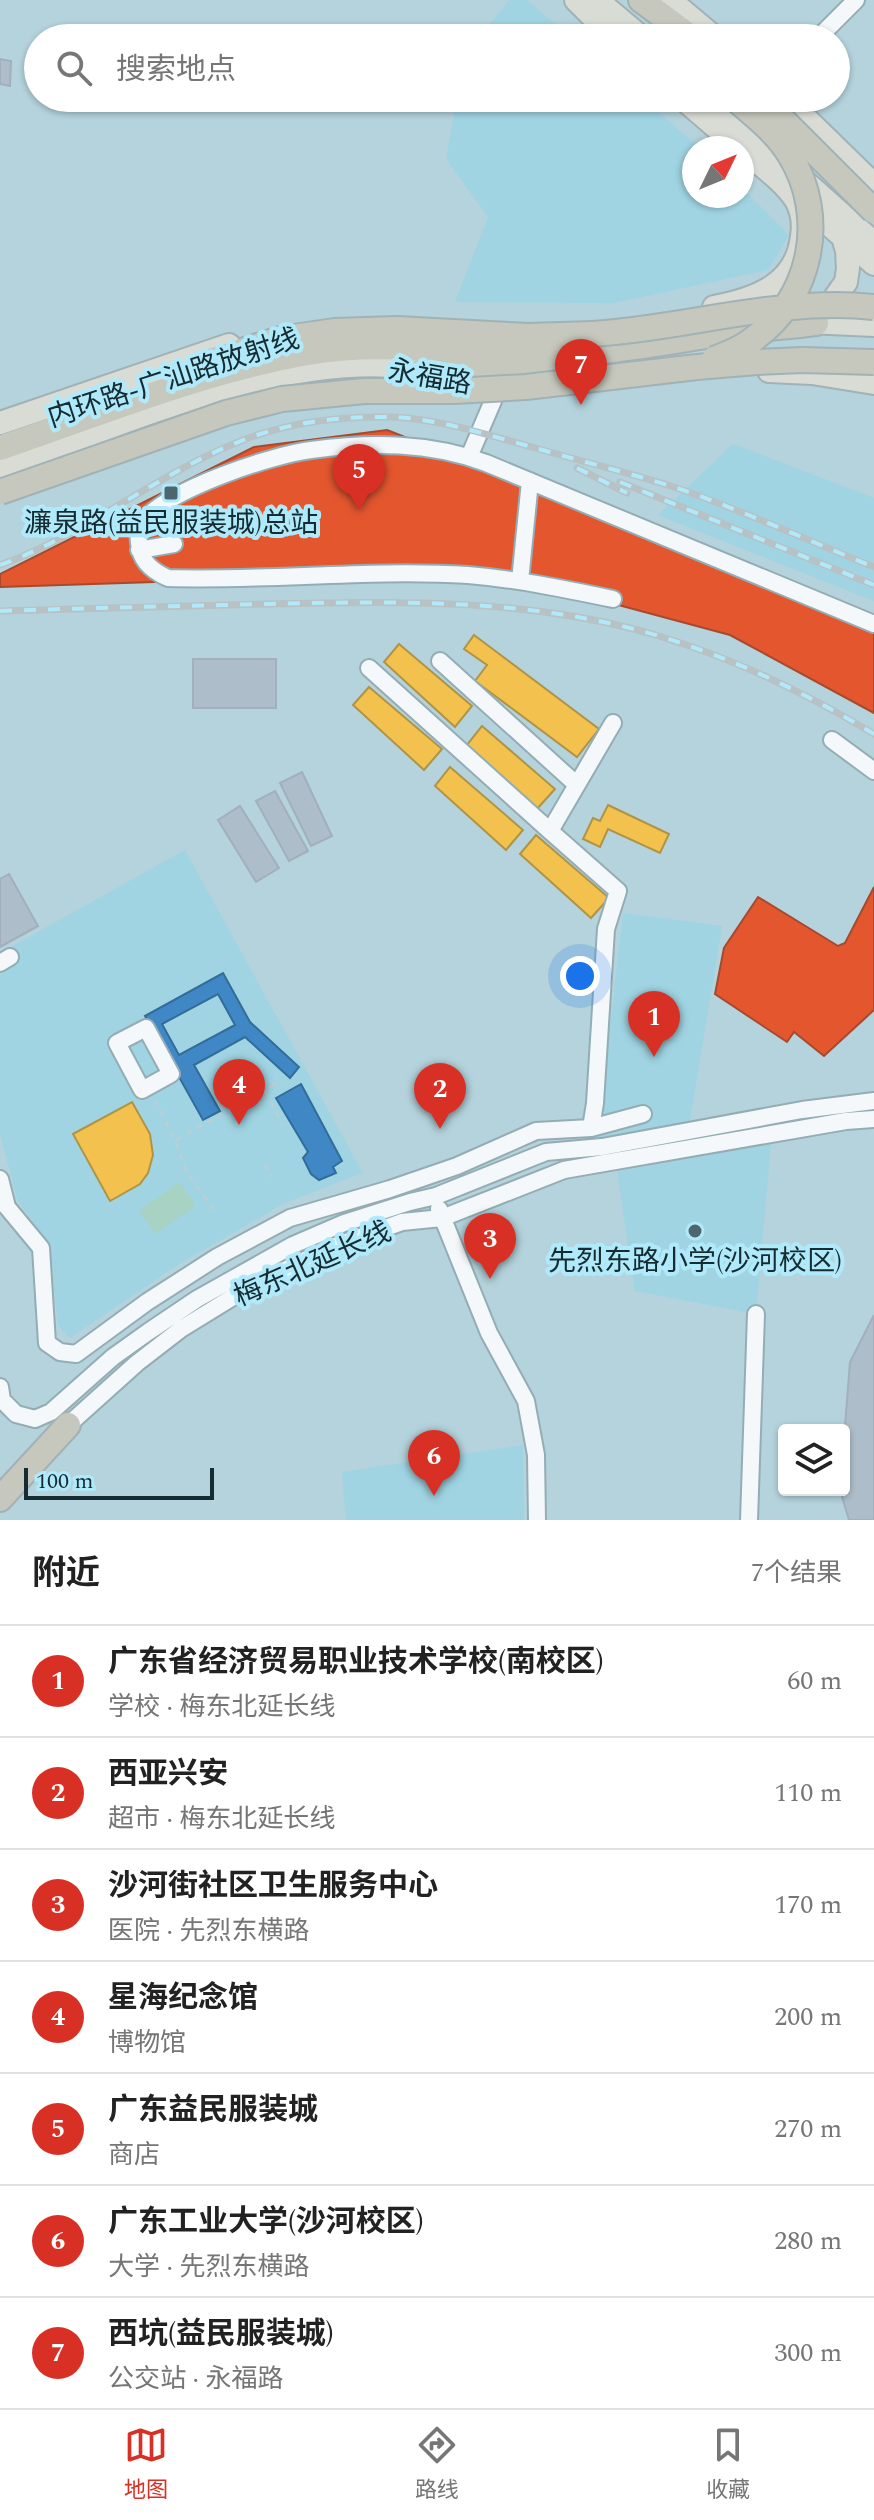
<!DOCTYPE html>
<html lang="zh">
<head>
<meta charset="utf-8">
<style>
	body { margin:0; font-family:Spectral,"Noto Sans SC",serif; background:#f2f2f2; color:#222 }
	.controls { position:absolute; right:24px; bottom:24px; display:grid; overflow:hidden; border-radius:8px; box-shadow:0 2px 6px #0004 }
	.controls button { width:72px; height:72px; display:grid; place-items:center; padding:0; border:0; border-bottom:2px solid #e0e0e0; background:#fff; color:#222; font:40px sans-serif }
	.compass { position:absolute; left:682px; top:136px; width:72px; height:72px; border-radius:50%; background:#fff; box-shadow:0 2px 6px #0004; rotate:47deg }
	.scale { position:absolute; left:24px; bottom:20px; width:190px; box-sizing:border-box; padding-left:8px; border:4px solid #152c32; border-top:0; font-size:22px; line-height:28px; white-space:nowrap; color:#152c32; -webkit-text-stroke:6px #b0eafa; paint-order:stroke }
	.you { position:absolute; left:580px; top:976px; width:28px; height:28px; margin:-20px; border:6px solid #fff; border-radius:50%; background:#1a73e8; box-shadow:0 0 0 12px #1a73e833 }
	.badge { display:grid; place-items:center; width:52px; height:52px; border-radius:50%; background:#d93025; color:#fff; font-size:26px; font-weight:700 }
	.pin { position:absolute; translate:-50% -66px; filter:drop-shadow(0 2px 4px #0008) }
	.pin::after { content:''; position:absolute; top:42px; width:28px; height:24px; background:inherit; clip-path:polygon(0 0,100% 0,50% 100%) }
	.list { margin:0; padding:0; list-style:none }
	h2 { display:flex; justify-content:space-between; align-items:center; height:104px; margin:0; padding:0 32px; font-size:34px }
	h2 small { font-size:26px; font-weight:400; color:#767676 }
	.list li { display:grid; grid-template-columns:52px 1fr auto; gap:24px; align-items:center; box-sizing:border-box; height:112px; padding:0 32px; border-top:2px solid #e0e0e0 }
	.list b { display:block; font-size:30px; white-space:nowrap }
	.list p { margin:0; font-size:26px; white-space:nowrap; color:#767676 }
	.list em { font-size:26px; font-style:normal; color:#767676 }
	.icon { flex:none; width:44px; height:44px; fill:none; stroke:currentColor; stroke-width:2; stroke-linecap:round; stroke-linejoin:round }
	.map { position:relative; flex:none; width:874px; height:1520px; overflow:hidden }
	.search { position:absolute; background:#fff; box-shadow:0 2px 6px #0004; left:24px; right:24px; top:24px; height:88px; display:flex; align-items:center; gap:20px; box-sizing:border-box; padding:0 28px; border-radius:44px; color:#767676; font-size:30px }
	.sheet { height:888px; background:#fff }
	nav { display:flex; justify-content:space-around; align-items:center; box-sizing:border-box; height:112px; border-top:2px solid #e0e0e0; background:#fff; font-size:22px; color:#767676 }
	nav a { display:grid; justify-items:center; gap:4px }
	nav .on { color:#d93025 }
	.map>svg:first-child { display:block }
</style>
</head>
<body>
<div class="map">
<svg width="874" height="1520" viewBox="0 0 874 1520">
	<rect width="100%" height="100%" fill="#b4d3dc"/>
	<path fill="#a0d4e2" d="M509,0h18l45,38h-93z
		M457,98h185l58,50h-6v48h48v-8l47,47 -21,35 -154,33 -159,-1 33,-85 -42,-58z
		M733,444l141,54v103l-216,-86z
		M185,850l178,323 -78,30 -112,65 -103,70 -12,-13 -9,-79 -32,-47 -17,-65v-181z
		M623,913l99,13 -33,201 -92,15z
		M771,1144l-15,170 -121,-23 -18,-120z
		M523,1445l1,75h-178l-4,-48z"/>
	<path fill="#a8d2c4" d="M180,1182l16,24 -41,28 -16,-24z"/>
	<path fill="#f2c14e" stroke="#b09446" stroke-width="2" d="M474,635l125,94 -22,28 -102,-76 12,-16 -23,-16z
		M399,644l73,62 -17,21 -71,-65z
		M369,687l73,62 -18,21 -71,-65z
		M482,726l73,63 -18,20 -70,-64z
		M450,767l73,63 -17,20 -71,-64z
		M608,805l61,29 -9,19 -52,-24 -8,18 -17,-8 10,-21 7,3z
		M536,835l73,63 -18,20 -71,-64z
		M132,1102l18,32 3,21 -5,18 -8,11 -30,17 -37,-67z"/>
	<path fill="#e4572e" stroke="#a64a2f" stroke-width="2" d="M387,430l487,192v91l-144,-78 -119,-32 -172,-30 -439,14v-13l254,-127z
		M874,887v123l-50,46 -30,-24 -7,10 -72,-48 9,-46 34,-51 80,49 7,-3z"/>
	<path fill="#3f88c5" stroke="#326c99" stroke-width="2" fill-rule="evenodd" d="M223,973l27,49 49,45 -9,11 -45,-41 -51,28 26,46 -17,9 -58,-104zM218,994l17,31 -56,30 -17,-31z
		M301,1084l41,77 -9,6 3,6 -17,7 -8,-6 -8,-16 5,-6 -32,-54z"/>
	<path fill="#adbdc9" stroke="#a1b0bc" stroke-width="2" d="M0,59l11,2 -1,25 -10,-2z
		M193,659h83v49h-83z
		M302,772l30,64 -21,10 -31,-63z
		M275,791l33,60 -19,10 -33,-60z
		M240,806l39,62 -23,14 -38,-62z
		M9,874l29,52 -38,21v-68z
		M874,1315v205h-25l-9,-30h4v-51l6,-77z"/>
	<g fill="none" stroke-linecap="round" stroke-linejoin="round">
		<defs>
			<path id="minor" d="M818,38l38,-38
				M469,457l29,-68
				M139,550l35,-6
				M520,581l10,-100
				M613,599c-48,-10 -96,-20 -145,-24 -100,-6 -200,6 -300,3 -16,-7 -28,-17 -29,-35 -1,-9 -1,-16 5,-23 26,-31 127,-65 167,-70 60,-8 118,-8 175,13l388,161
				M440,661l137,124
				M369,668l181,163
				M832,740l42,31
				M0,963l10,-6
				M146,1028l25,46 -29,16 -25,-47z
				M591,1128l4,-25 11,-174 12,-38 -68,-60 63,-108
				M0,1179l7,28 34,41 6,95 13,9 16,2 71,-52 70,-45 73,-39 100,-29 67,-23 79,-35 55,-3 52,-14
				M439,1209l50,124 37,68 10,54 1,65
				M0,1387l2,13 14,14 19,5 16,-7 62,-55 35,-25 49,-33 96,-54 51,-22 66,-21 26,-6 110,-44 56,-5 200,-37 72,-9
				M68,1425l69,-62 44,-34 65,-40 84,-41 72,-26 40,-4 122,-48 282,-49 28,-2
				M749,1520l7,-206"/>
			<path id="major" d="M576,0l38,38
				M597,0l45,38
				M670,0l45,38
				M682,98l58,50
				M711,98l163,145
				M785,98l89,87
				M800,199l43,38 4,14 1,17 -2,14 -24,34
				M843,237l31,27
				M714,307c43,-8 83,-23 88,-71 2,-12 0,-25 -6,-36 -13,-20 -36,-35 -54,-51
				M807,322l67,3
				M769,371l43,2 62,10
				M0,423l229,-78
				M0,469c122,-45 308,-130 438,-96"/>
			<path id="highway" d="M641,0l51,38
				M210,361l70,-22 55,-8 62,-2 131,7 65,-2
				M422,369l48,5h93
				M0,448c100,-34 204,-77 308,-95 75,-14 154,2 230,2 59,0 117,-11 175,-20 34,-5 69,-8 103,-12
				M0,1499l68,-74"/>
		</defs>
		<use href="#minor" stroke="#94adb4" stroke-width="20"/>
		<use href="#major" stroke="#a1b2b6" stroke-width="26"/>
		<use href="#highway" stroke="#a1b2b6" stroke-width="28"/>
		<path stroke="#c3cccf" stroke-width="2" stroke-dasharray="6 6" stroke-linecap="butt" d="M236,1076l13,22
			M265,1091l18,34
			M155,1100l20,41 12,32 30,41
			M176,1140l106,-60
			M265,1164l7,13"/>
		<use href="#minor" stroke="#f4f8fa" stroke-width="16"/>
		<use href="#major" stroke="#d9dcd5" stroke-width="22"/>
		<use href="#highway" stroke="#c6c8bd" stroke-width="24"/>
		<defs>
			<path id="rail" d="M577,468l50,25
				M620,482l254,103
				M0,565c84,-30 154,-89 236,-122 47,-20 103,-27 154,-26 47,1 97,18 142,30 48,14 98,26 145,41 67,23 132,53 197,79
				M0,611c89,-3 178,-5 267,-7 131,-3 265,-6 392,32 76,23 147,57 215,98"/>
		</defs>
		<use href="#rail" stroke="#b8c1c3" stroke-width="7"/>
		<use href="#rail" stroke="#b0eafa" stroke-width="4" stroke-dasharray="12" stroke-linecap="butt"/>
		<defs>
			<path id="highway-bridge" d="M763,100l111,111
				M593,334c93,-6 187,-37 281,-27
				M714,359c13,-5 27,-10 38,-19 60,-41 76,-123 38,-185 -14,-23 -36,-40 -56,-57
				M0,492l226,-79 56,-14 82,-8h90l72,-4 171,-20 60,-5 45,-2 72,2"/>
		</defs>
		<use href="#highway-bridge" stroke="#a1b2b6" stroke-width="28" stroke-linecap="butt"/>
		<use href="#highway-bridge" stroke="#c6c8bd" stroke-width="24"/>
	</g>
	<g fill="#4d666e" stroke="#b0eafa" stroke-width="3">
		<rect x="163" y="485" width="16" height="16" rx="4"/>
		<circle cx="695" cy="1231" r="8"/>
	</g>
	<g text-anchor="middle" stroke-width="8" stroke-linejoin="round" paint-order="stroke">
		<g font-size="28" fill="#152c32" stroke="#b0eafa">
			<text transform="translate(430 376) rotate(10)" y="10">永福路</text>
			<text transform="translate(173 377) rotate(-18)" y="10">内环路-广汕路放射线</text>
			<text transform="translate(312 1263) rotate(-24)" y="10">梅东北延长线</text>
		</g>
		<g font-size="28" fill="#152c32" stroke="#b0eafa">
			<text x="171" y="532">濂泉路(益民服装城)总站</text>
			<text x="695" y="1270">先烈东路小学(沙河校区)</text>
		</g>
	</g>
</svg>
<div class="controls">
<button><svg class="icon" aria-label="layers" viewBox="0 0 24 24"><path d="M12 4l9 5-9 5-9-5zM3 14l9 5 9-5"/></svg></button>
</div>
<svg class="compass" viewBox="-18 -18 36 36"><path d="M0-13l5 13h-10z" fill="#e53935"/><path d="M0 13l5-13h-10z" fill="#767676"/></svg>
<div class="scale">100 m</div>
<div class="you"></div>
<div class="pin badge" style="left:654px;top:1057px">1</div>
<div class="pin badge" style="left:440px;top:1129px">2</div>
<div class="pin badge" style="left:490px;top:1279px">3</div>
<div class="pin badge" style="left:239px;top:1125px">4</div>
<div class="pin badge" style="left:359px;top:510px">5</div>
<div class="pin badge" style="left:434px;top:1496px">6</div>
<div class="pin badge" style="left:581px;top:405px">7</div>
<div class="search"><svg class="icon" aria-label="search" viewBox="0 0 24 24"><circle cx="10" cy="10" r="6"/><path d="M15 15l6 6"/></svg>搜索地点</div>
</div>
<section class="sheet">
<h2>附近<small>7个结果</small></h2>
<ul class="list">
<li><span class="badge">1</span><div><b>广东省经济贸易职业技术学校(南校区)</b><p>学校 · 梅东北延长线</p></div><em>60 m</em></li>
<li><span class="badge">2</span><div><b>西亚兴安</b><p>超市 · 梅东北延长线</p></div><em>110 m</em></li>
<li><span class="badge">3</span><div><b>沙河街社区卫生服务中心</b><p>医院 · 先烈东横路</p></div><em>170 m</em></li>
<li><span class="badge">4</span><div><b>星海纪念馆</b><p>博物馆</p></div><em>200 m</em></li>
<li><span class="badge">5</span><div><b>广东益民服装城</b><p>商店</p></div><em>270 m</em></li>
<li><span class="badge">6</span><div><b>广东工业大学(沙河校区)</b><p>大学 · 先烈东横路</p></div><em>280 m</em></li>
<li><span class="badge">7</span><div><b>西坑(益民服装城)</b><p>公交站 · 永福路</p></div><em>300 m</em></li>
</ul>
</section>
<nav>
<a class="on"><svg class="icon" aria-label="map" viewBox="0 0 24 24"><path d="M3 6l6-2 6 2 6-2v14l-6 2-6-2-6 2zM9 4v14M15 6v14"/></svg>地图</a>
<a><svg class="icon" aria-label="directions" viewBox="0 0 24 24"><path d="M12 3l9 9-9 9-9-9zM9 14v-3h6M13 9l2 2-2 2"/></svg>路线</a>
<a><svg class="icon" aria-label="saved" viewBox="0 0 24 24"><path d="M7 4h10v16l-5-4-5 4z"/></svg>收藏</a>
</nav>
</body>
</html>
